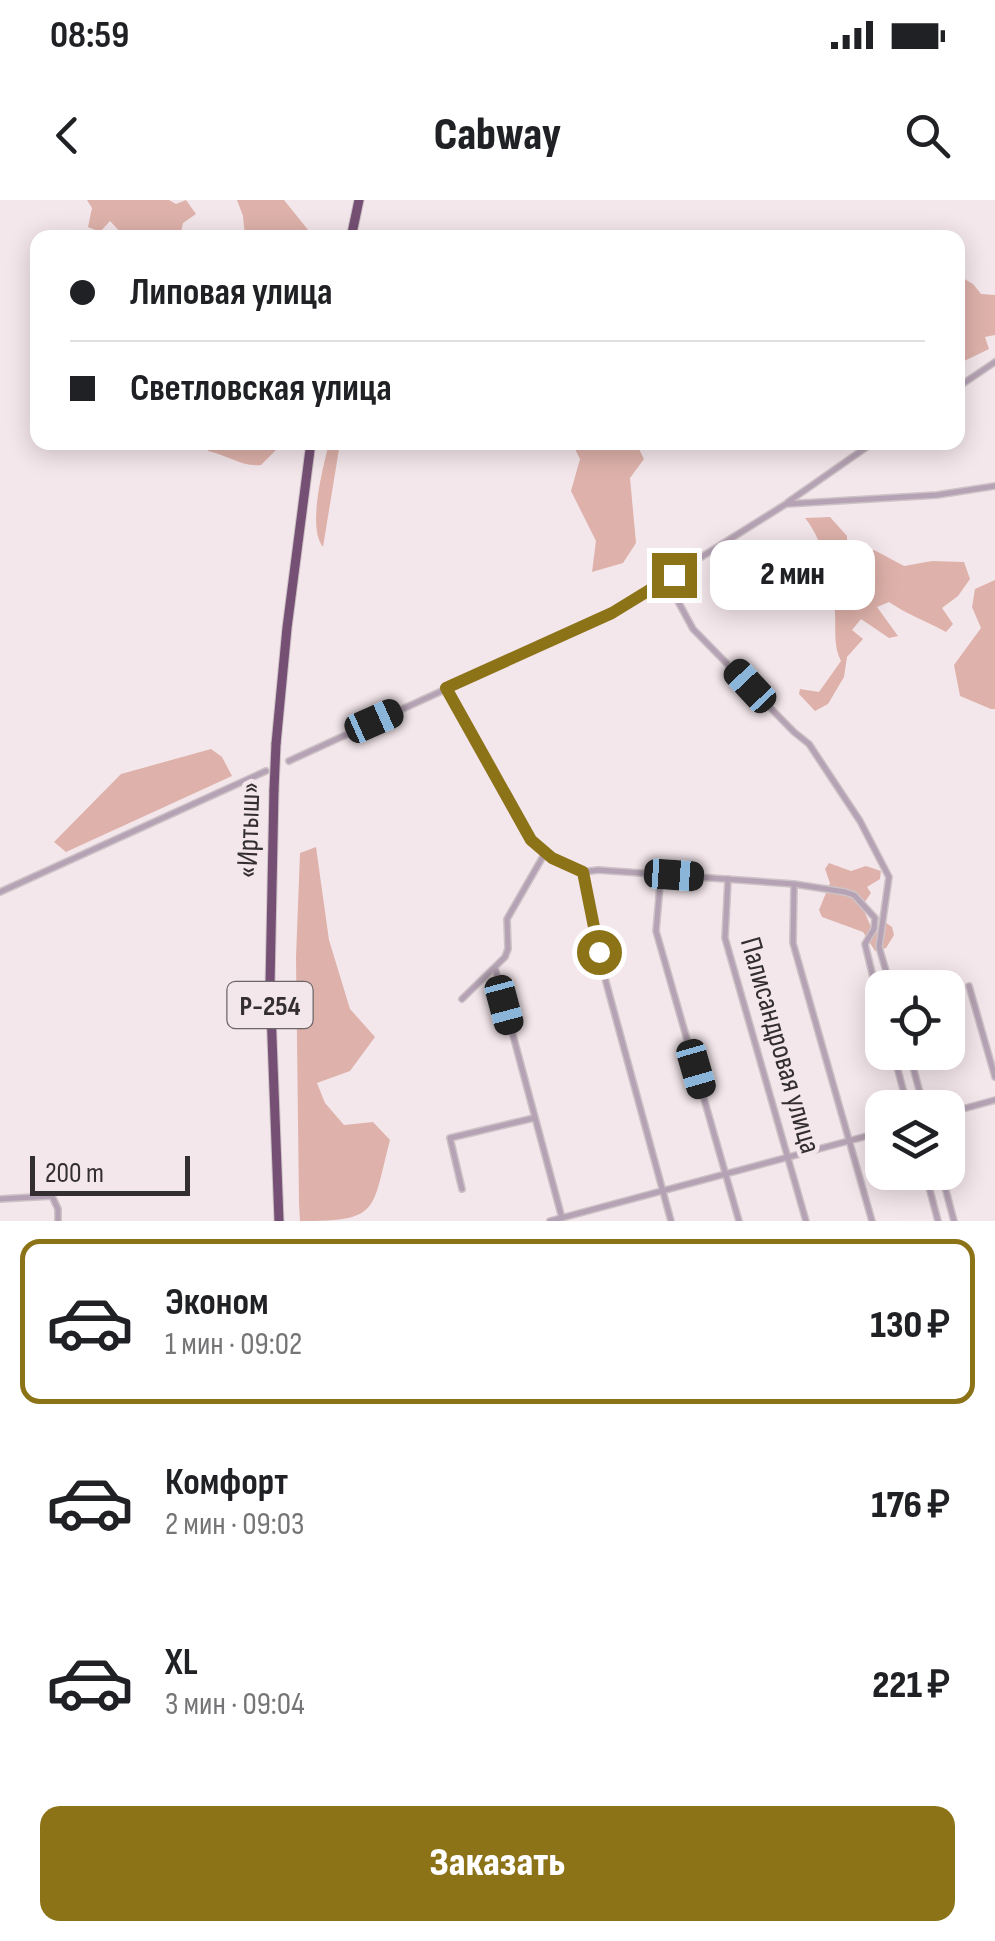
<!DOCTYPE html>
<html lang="ru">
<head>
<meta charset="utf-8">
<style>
  body { margin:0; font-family:"Sofia Sans Condensed",sans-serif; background:#f2f2f2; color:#202124; height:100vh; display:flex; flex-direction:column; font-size:38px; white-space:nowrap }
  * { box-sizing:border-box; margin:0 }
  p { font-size:32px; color:#757577 }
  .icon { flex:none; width:55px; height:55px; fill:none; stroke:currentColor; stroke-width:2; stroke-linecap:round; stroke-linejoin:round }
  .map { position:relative; height:1021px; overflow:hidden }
  .panel { display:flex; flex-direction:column; background:#fff; flex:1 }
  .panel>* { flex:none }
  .banner { position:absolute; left:30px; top:30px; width:935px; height:220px; border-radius:20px; box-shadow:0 5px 25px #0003; display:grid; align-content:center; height:220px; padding:0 40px; background:#fff }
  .tools { position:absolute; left:865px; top:770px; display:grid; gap:20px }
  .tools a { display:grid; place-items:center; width:100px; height:100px; border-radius:20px; background:#fff; box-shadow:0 5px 25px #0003; font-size:50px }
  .scale { position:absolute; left:30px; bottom:25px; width:160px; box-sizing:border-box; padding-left:10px; border:5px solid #332e30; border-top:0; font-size:28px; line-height:35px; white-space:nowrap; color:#332e30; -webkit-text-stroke:8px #f4e7ec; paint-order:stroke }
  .end { position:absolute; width:45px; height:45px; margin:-22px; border:12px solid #8d7318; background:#fff; box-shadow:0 0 0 5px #fff }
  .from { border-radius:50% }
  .bubble { position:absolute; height:70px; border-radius:20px; background:#fff; box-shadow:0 5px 25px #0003; font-size:32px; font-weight:800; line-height:70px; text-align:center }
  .car { position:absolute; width:30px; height:60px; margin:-30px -15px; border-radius:12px; box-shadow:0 0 8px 2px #0007; background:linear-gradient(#222 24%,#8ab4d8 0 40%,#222 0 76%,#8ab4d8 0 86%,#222 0) }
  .banner b { display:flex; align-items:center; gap:35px; height:95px; font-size:38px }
  .banner b+b { border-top:2px solid #e0e0e0 }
  .banner i { width:25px; height:25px; background:#202124 }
  ul { padding:18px 0 0; list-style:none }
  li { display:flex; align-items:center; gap:30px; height:165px; margin:0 20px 15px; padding:0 20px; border:5px solid transparent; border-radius:20px }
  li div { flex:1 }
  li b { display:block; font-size:38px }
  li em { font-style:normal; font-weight:800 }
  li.current { border-color:#8d7318 }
  li>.icon { width:90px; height:90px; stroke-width:1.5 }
  .action { display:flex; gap:20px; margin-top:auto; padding:20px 40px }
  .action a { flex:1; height:115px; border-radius:20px; background:#8d7318; color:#fff; font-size:40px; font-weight:800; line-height:115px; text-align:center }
  .status { display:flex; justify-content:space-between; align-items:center; height:70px; padding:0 50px; background:#fff; direction:ltr }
  .status svg { height:28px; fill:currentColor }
  header { display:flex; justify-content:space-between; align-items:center; height:130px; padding:0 40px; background:#fff; font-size:45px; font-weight:800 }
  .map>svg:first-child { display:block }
  .green { fill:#deb2aa }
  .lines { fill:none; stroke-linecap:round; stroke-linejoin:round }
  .minor-casing { stroke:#cdc2c6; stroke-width:8 }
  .highway-casing { stroke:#cdc2c6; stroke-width:11 }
  .minor { stroke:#b5a2b4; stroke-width:5 }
  .highway { stroke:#755074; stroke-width:9 }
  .highway-bridge-casing { stroke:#cdc2c6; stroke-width:11; stroke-linecap:butt }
  .highway-bridge { stroke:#755074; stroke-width:9 }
  .route { stroke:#8d7318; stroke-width:12 }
  .labels { text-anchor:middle; stroke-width:9; stroke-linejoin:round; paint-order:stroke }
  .shield { fill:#f4e7ec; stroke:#6d6668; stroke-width:2.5 }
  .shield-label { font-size:28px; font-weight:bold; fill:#332e30 }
  .street-label { font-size:30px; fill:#332e30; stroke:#f4e7ec }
</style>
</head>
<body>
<div class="status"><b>08:59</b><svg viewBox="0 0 49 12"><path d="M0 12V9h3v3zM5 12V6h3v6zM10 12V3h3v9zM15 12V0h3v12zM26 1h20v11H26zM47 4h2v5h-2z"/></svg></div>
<header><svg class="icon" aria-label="back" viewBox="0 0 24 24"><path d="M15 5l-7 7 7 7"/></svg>Cabway<svg class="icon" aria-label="search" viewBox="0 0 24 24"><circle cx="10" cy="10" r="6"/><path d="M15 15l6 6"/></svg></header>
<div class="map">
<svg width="995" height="1021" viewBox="0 0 995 1021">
  <rect width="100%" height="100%" fill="#f4e7ec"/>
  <g class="green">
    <polygon points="87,0 169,0 176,4 186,0 196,14 183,23 180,37 125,37 110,21 100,32 88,27 92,8"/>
    <polygon points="237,0 284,0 309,31 308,37 245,37 243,16"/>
    <polygon points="958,75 973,84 981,94 995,95 995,135 985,137 989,149 958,164"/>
    <path d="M 209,243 L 209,242 L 283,243 L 261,265 C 242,267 227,255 208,251 Z"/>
    <path d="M 329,243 L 340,243 L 323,347 C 307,327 323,268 329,243 Z"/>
    <polygon points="572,243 636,243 644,259 630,278 636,343 623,363 592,372 596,341 571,291 580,259"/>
    <path d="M 830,317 L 847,336 L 847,355 L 858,361 L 874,350 L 904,366 L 932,361 L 964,362 L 970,379 L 958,396 L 942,408 L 953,424 L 946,432 C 926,421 908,415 889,402 L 877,407 L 898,436 L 889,438 L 861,419 L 852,430 L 863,439 L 847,457 L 844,477 L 828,504 L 815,511 L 799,494 L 800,489 L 819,492 L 841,461 C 833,446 836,428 835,412 C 832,381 825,343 805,318 Z"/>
    <polygon points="995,380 995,509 991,509 960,496 954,465 981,428 972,407 975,389"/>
    <polygon points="211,549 222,557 232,576 66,652 54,642 121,574"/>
    <path d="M 316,647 L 329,740 L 350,809 L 375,837 L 350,871 L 317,883 L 325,903 L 344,925 L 373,922 L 390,940 C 371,1012 381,1021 300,1021 L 299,1004 L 296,757 L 300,653 Z"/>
    <polygon points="829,663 851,671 866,666 881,671 880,679 867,687 871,693 862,706 871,727 885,722 892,727 894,735 886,748 875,751 863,732 822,717 819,710 830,683 825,669"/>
  </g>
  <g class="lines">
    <g class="minor-casing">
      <g id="minor">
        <polyline points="958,187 995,162"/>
        <polyline points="788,302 874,242"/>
        <polyline points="667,381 693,429 794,532 809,544 860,621 889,677 879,747 891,788"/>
        <polyline points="446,488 531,640 552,658 583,672"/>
        <polyline points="289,561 612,413 786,304 937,295 995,286"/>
        <polyline points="583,672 598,670 794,684 845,692 854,695 875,718 874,729 865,744 882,814"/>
        <polyline points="583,672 606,782 671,1021"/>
        <polyline points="661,674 656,731 739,1021"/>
        <polyline points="728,679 725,738 806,1021"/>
        <polyline points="794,685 793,743 872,1021"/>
        <polyline points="0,692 266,571"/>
        <polyline points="495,768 562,1018"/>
        <polyline points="969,786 995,877"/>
        <polyline points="462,799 505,757 508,749 507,719 545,653"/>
        <polyline points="893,852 908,908"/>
        <polyline points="909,852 924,908"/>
        <polyline points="948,913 995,900"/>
        <polyline points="925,972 938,1021"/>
        <polyline points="941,972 954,1021"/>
        <polyline points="462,989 450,938 534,918"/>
        <polyline points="0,999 52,996 58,1009 58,1021"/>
        <polyline points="550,1021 882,932"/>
      </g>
    </g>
    <g class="highway-casing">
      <g id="highway">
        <polyline points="351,38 359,0"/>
        <polyline points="276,544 287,428 311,242"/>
        <polyline points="274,590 270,785 279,1021"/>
      </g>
    </g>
    <use href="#minor" class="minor"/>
    <use href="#highway" class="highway"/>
    <g class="highway-bridge-casing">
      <polyline id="highway-bridge" points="274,590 276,544"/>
    </g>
    <use href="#highway-bridge" class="highway-bridge"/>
  </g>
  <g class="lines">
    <polyline class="route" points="599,752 583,672 552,658 531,640 446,488 612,413 674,375"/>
  </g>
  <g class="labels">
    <rect class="shield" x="227.5" y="782" width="85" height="46" rx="8"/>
    <g class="shield-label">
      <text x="270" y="815">Р-254</text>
    </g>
    <g class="street-label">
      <text transform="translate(248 630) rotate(-88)" y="10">«Иртыш»</text>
      <text transform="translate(781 845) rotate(74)" y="10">Палисандровая улица</text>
    </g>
  </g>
</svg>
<div class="tools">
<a><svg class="icon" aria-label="locate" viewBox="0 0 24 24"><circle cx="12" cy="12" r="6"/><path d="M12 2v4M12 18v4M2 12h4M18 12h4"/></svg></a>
<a><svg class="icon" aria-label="layers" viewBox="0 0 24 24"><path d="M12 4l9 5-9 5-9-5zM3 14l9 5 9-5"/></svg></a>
</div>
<div class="scale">200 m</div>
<i class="end from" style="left:599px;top:752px"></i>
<i class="end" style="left:674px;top:375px"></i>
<div class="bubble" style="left:710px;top:340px;width:165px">2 мин</div>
<i class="car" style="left:750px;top:486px;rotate:317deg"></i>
<i class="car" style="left:374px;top:521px;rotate:66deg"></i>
<i class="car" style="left:674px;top:675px;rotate:94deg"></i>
<i class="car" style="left:504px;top:805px;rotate:165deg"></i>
<i class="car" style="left:696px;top:869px;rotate:164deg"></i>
<div class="banner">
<b><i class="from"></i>Липовая улица</b>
<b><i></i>Светловская улица</b>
</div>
</div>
<section class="panel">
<ul>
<li class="current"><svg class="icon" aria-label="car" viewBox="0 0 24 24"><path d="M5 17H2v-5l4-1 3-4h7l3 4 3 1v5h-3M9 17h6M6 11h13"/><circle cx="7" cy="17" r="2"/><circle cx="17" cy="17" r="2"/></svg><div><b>Эконом</b><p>1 мин · 09:02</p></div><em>130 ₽</em></li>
<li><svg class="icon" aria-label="car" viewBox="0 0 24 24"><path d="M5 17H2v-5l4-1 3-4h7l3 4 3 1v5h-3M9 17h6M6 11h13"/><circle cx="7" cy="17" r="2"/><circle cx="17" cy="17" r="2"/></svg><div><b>Комфорт</b><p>2 мин · 09:03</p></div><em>176 ₽</em></li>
<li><svg class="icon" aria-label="car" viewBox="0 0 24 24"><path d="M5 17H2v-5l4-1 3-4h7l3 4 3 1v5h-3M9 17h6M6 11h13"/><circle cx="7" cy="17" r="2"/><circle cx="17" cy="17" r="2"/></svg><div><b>XL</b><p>3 мин · 09:04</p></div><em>221 ₽</em></li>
</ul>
<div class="action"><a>Заказать</a></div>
</section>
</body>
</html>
